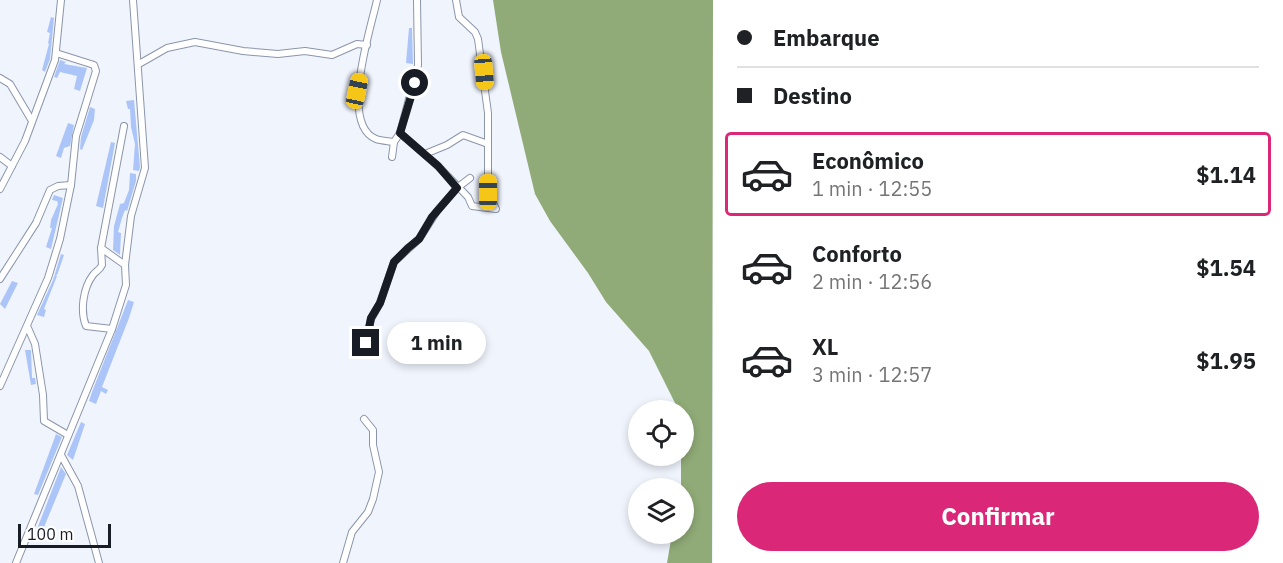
<!DOCTYPE html>
<html lang="pt">
<head>
<meta charset="utf-8">
<style>
  body { margin:0; font-family:"IBM Plex Sans",sans-serif; background:#f2f2f2; color:#202124; height:100vh; display:flex; flex-direction:column; font-size:22px; white-space:nowrap }
  * { box-sizing:border-box; margin:0 }
  p { font-size:20px; color:#757577 }
  .icon { flex:none; width:33px; height:33px; fill:none; stroke:currentColor; stroke-width:2; stroke-linecap:round; stroke-linejoin:round }
  .map { position:relative; flex:1; overflow:hidden }
  .panel { display:flex; flex-direction:column; background:#fff; width:570px }
  .panel>* { flex:none }
  .guide { display:grid; align-content:center; height:132px; padding:0 24px; background:#fff }
  .controls { position:absolute; left:628px; top:400px; display:grid; gap:12px }
  .controls a { display:grid; place-items:center; width:66px; height:66px; border-radius:50%; background:#fff; box-shadow:0 3px 9px #0003; font-size:30px }
  .scale { position:absolute; left:18px; bottom:15px; width:93px; box-sizing:border-box; padding-left:6px; border:3px solid #181c24; border-top:0; font-size:16px; line-height:21px; white-space:nowrap; color:#181c24; -webkit-text-stroke:4px #fff; paint-order:stroke }
  .end { position:absolute; width:27px; height:27px; margin:-14px; border:8px solid #181c24; background:#fff; box-shadow:0 0 0 3px #fff }
  .from { border-radius:50% }
  .bubble { position:absolute; height:42px; border-radius:21px; background:#fff; box-shadow:0 3px 9px #0003; font-size:20px; font-weight:700; line-height:42px; text-align:center }
  .car { position:absolute; width:18px; height:36px; margin:-18px -9px; border-radius:8px; box-shadow:0 0 4px 2px #0007; background:linear-gradient(#f5c518 24%,#345 0 40%,#f5c518 0 76%,#345 0 86%,#f5c518 0) }
  .guide b { display:flex; align-items:center; gap:21px; height:57px; font-size:22px }
  .guide b+b { border-top:2px solid #e0e0e0 }
  .guide i { width:15px; height:15px; background:#202124 }
  ul { padding:0; list-style:none }
  li { display:flex; align-items:center; gap:18px; height:84px; margin:0 12px 9px; padding:0 12px; border:3px solid transparent; border-radius:6px }
  li div { flex:1 }
  li b { display:block; font-size:22px }
  li em { font-style:normal; font-weight:700 }
  li.selected { border-color:#db2777 }
  li>.icon { width:54px; height:54px; stroke-width:1.5 }
  .button { display:flex; gap:12px; margin-top:auto; padding:12px 24px }
  .button a { flex:1; height:69px; border-radius:36px; background:#db2777; color:#fff; font-size:24px; font-weight:700; line-height:69px; text-align:center }
  main { display:flex; flex:1; min-height:0 }
  .map>svg:first-child { display:block }
  .water { fill:#90ab77 }
  .building { fill:#acc5f8 }
  .lines { fill:none; stroke-linecap:round; stroke-linejoin:round }
  .minor-casing { stroke:#8b95aa; stroke-width:8 }
  .minor { stroke:#fff; stroke-width:6 }
  .route { stroke:#181c24; stroke-width:8 }
</style>
</head>
<body>
<main>
<div class="map">
<svg width="713" height="563" viewBox="0 0 713 563">
  <rect width="100%" height="100%" fill="#f0f4fd"/>
  <polygon class="water" points="493,0 713,0 712,563 667,563 672,534 684,534 684,489 681,489 681,456 684,456 684,411 679,411 649,351 606,302 588,273 550,221 535,194 501,52"/>
  <g class="building">
    <polygon points="51,17 54,18 50,59 45,72 42,70 49,44 48,43 50,33 47,32"/>
    <polygon points="409,28 412,28 413,64 406,63"/>
    <polygon points="60,60 66,62 64,64 87,68 80,91 74,89 77,76 60,72 57,78 54,77"/>
    <polygon points="134,100 140,167 139,171 133,170 135,144 131,127 130,109 128,109 126,101"/>
    <polygon points="90,107 95,109 94,120 82,150 80,149 81,137"/>
    <polygon points="68,123 74,125 70,146 64,148 61,158 56,156"/>
    <polygon points="111,142 115,143 103,208 96,206"/>
    <polygon points="130,173 136,174 136,181 127,211 125,210 122,218 118,232 121,233 120,255 113,250 114,226 120,204 124,203 129,190"/>
    <polygon points="54,195 63,198 51,249 46,247 52,228 50,228 51,220 58,204 57,201 52,200"/>
    <polygon points="61,254 64,255 61,264 57,275 55,275 57,276 44,309 46,310 44,317 37,315 53,280"/>
    <polygon points="12,281 18,283 5,309 0,304"/>
    <polygon points="128,300 134,302 129,318 102,387 108,390 106,394 101,391 96,404 89,401 92,392"/>
    <polygon points="25,350 31,350 32,378 35,378 36,384 31,385"/>
    <polygon points="81,422 85,424 73,460 67,455"/>
    <polygon points="56,434 62,437 38,495 34,494"/>
    <polygon points="61,467 66,474 42,532 37,529"/>
  </g>
  <g class="lines">
    <g class="minor-casing">
      <g id="minor">
        <path d="M 377,0 C 371,28 339,124 376,139 C 381,141 389,141 394,142"/>
        <polyline points="139,64 167,48 195,42 243,51 278,54 305,51 332,55 357,44 367,45"/>
        <polyline points="0,78 10,84 32,121"/>
        <polyline points="400,133 438,166 468,197 472,206 496,209 488,192 488,113 478,39 475,32 459,17 456,0"/>
        <polyline points="425,154 447,145 463,135 488,144"/>
        <polyline points="0,157 12,166"/>
        <polyline points="392,157 394,142 400,133 418,65 417,0"/>
        <polyline points="0,189 25,141 55,60 61,0"/>
        <polyline points="101,248 125,265"/>
        <polyline points="0,279 36,223 50,190 58,186 71,185"/>
        <polyline points="28,328 35,344 43,395 44,421 68,435"/>
        <path d="M 112,329 L 86,326 C 80,311 83,288 93,275 C 96,271 100,270 102,265 L 101,248 L 124,126"/>
        <polyline points="366,343 371,319 380,303 394,262 419,239 437,211 457,188 470,178"/>
        <polyline points="0,386 48,278 60,239 71,185 76,136 96,71 94,65 56,53"/>
        <polyline points="61,455 78,486 99,563"/>
        <polyline points="16,563 112,329 126,285 125,265 131,216 145,168 133,0"/>
        <polyline points="343,563 352,532 368,512 373,499 379,472 373,445 373,430 364,419"/>
      </g>
    </g>
    <use href="#minor" class="minor"/>
  </g>
  <g class="lines">
    <polyline class="route" points="366,343 371,318 380,303 394,262 408,248 419,239 432,217 457,188 438,166 400,133 415,83"/>
  </g>
</svg>
<div class="controls">
<a><svg class="icon" aria-label="locate" viewBox="0 0 24 24"><circle cx="12" cy="12" r="6"/><path d="M12 2v4M12 18v4M2 12h4M18 12h4"/></svg></a>
<a><svg class="icon" aria-label="layers" viewBox="0 0 24 24"><path d="M12 4l9 5-9 5-9-5zM3 14l9 5 9-5"/></svg></a>
</div>
<div class="scale">100 m</div>
<i class="end from" style="left:415px;top:83px"></i>
<i class="end" style="left:366px;top:343px"></i>
<div class="bubble" style="left:387px;top:322px;width:99px">1 min</div>
<i class="car" style="left:484px;top:72px;rotate:175deg"></i>
<i class="car" style="left:357px;top:91px;rotate:12deg"></i>
<i class="car" style="left:488px;top:192px;rotate:0deg"></i>
</div>
<section class="panel">
<div class="guide">
<b><i class="from"></i>Embarque</b>
<b><i></i>Destino</b>
</div>
<ul>
<li class="selected"><svg class="icon" aria-label="car" viewBox="0 0 24 24"><path d="M5 17H2v-5l4-1 3-4h7l3 4 3 1v5h-3M9 17h6M6 11h13"/><circle cx="7" cy="17" r="2"/><circle cx="17" cy="17" r="2"/></svg><div><b>Econômico</b><p>1 min · 12:55</p></div><em>$1.14</em></li>
<li><svg class="icon" aria-label="car" viewBox="0 0 24 24"><path d="M5 17H2v-5l4-1 3-4h7l3 4 3 1v5h-3M9 17h6M6 11h13"/><circle cx="7" cy="17" r="2"/><circle cx="17" cy="17" r="2"/></svg><div><b>Conforto</b><p>2 min · 12:56</p></div><em>$1.54</em></li>
<li><svg class="icon" aria-label="car" viewBox="0 0 24 24"><path d="M5 17H2v-5l4-1 3-4h7l3 4 3 1v5h-3M9 17h6M6 11h13"/><circle cx="7" cy="17" r="2"/><circle cx="17" cy="17" r="2"/></svg><div><b>XL</b><p>3 min · 12:57</p></div><em>$1.95</em></li>
</ul>
<div class="button"><a>Confirmar</a></div>
</section>
</main>
</body>
</html>
